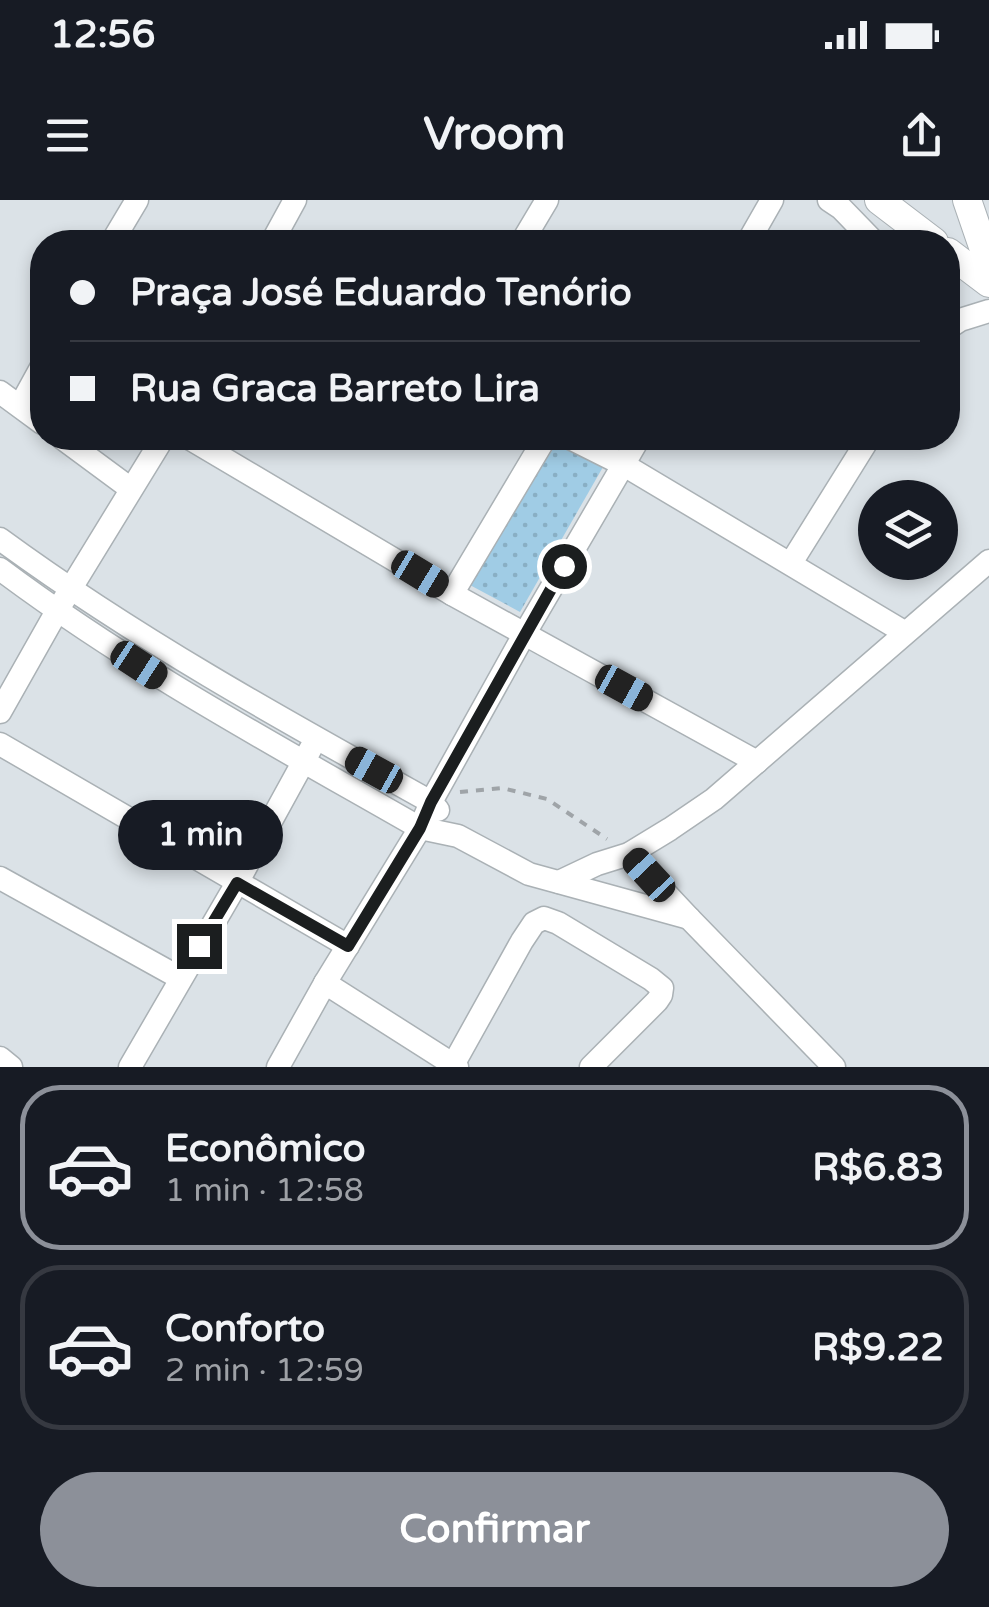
<!DOCTYPE html>
<html lang="pt">
<head>
<meta charset="utf-8">
<style>
  body { margin:0; font-family:"Varela Round",sans-serif; background:#242831; color:#f1f3f6; height:100vh; display:flex; flex-direction:column; font-size:38px; white-space:nowrap }
  * { box-sizing:border-box; margin:0 }
  p { font-size:32px; color:#9ea1a6 }
  .icon { flex:none; width:55px; height:55px; fill:none; stroke:currentColor; stroke-width:2; stroke-linecap:round; stroke-linejoin:round }
  .map { position:relative; height:867px; overflow:hidden }
  .panel { display:flex; flex-direction:column; background:#171b24; flex:1 }
  .panel>* { flex:none }
  .banner { position:absolute; left:30px; top:30px; width:930px; height:220px; border-radius:40px; box-shadow:0 5px 15px #0003; display:grid; align-content:center; height:220px; padding:0 40px; background:#171b24 }
  .fabs { position:absolute; left:858px; top:280px; display:grid; gap:20px }
  .fabs a { display:grid; place-items:center; width:100px; height:100px; border-radius:50%; background:#171b24; box-shadow:0 5px 15px #0003; font-size:50px }
  .end { position:absolute; width:45px; height:45px; margin:-22px; border:12px solid #1b1e1f; background:#fff; box-shadow:0 0 0 5px #fff }
  .from { border-radius:50% }
  .bubble { position:absolute; height:70px; border-radius:35px; background:#171b24; box-shadow:0 5px 15px #0003; font-size:32px; font-weight:800; line-height:70px; text-align:center }
  .car { position:absolute; width:30px; height:60px; margin:-30px -15px; border-radius:12px; box-shadow:0 0 8px 2px #0007; background:linear-gradient(#222 24%,#8ab4d8 0 40%,#222 0 76%,#8ab4d8 0 86%,#222 0) }
  .banner b { display:flex; align-items:center; gap:35px; height:95px; font-size:38px }
  .banner b+b { border-top:2px solid #363941 }
  .banner i { width:25px; height:25px; background:#f1f3f6 }
  ul { padding:18px 0 0; list-style:none }
  li { display:flex; align-items:center; gap:30px; height:165px; margin:0 20px 15px; padding:0 20px; border:5px solid #363941; border-radius:40px }
  li div { flex:1 }
  li b { display:block; font-size:38px }
  li em { font-style:normal; font-weight:800 }
  li.on { border-color:#8c9099 }
  li>.icon { width:90px; height:90px; stroke-width:1.5 }
  .primary-button { display:flex; gap:20px; margin-top:auto; padding:20px 40px }
  .primary-button a { flex:1; height:115px; border-radius:60px; background:#8c9099; color:#fff; font-size:40px; font-weight:800; line-height:115px; text-align:center }
  .status { display:flex; justify-content:space-between; align-items:center; height:70px; padding:0 50px; background:#171b24; direction:ltr }
  .status svg { height:28px; fill:currentColor }
  header { display:flex; justify-content:space-between; align-items:center; height:130px; padding:0 40px; background:#171b24; font-size:45px; font-weight:800 }
  .map>svg:first-child { display:block }
  .green { fill:url(#green-dots) }
  .lines { fill:none; stroke-linecap:round; stroke-linejoin:round }
  .minor-casing { stroke:#aab1b5; stroke-width:25 }
  .major-casing { stroke:#aab1b5; stroke-width:30 }
  .path { stroke:#9fa4a8; stroke-width:4; stroke-dasharray:8 8; stroke-linecap:butt }
  .minor { stroke:#fff; stroke-width:22 }
  .major { stroke:#fff; stroke-width:28 }
  .route { stroke:#1b1e1f; stroke-width:12 }
</style>
</head>
<body>
<div class="status"><b>12:56</b><svg viewBox="0 0 49 12"><path d="M0 12V9h3v3zM5 12V6h3v6zM10 12V3h3v9zM15 12V0h3v12zM26 1h20v11H26zM47 4h2v5h-2z"/></svg></div>
<header><svg class="icon" aria-label="menu" viewBox="0 0 24 24"><path d="M4 6h16M4 12h16M4 18h16"/></svg>Vroom<svg class="icon" aria-label="share" viewBox="0 0 24 24"><path d="M12 15V3M7 8l5-5 5 5M5 13v7h14v-7"/></svg></header>
<div class="map">
<svg width="989" height="867" viewBox="0 0 989 867">
  <defs>
    <pattern id="green-dots" width="8" height="8" patternUnits="userSpaceOnUse" patternTransform="scale(2.5)"><rect width="8" height="8" fill="#a0cce5"/><path d="M2 2h.1M6 6h.1" fill="none" stroke="#89afc4" stroke-width="1.8" stroke-linecap="round"/></pattern>
  </defs>
  <rect width="100%" height="100%" fill="#dbe2e7"/>
  <polygon class="green" points="558,241 603,267 520,412 468,384"/>
  <g class="lines">
    <g class="minor-casing">
      <g id="minor">
        <polyline points="829,0 841,8 874,42"/>
        <polyline points="112,42 137,0"/>
        <polyline points="272,42 295,0"/>
        <polyline points="522,42 547,0"/>
        <polyline points="748,42 772,0"/>
        <polyline points="948,128 960,120 989,111"/>
        <polyline points="0,192 42,223"/>
        <polyline points="20,206 42,166"/>
        <polyline points="62,238 131,289"/>
        <polyline points="189,238 452,394 757,562"/>
        <polyline points="570,238 624,265 904,432"/>
        <path d="M 0,339 C 135,438 285,521 431,602 L 438,610"/>
        <polyline points="791,363 869,238"/>
        <path d="M 0,369 C 132,468 277,546 420,628 L 458,636 L 529,674 L 689,718"/>
        <polyline points="452,394 545,238"/>
        <polyline points="0,512 57,411 163,238"/>
        <polyline points="0,544 348,746"/>
        <polyline points="629,654 689,718 834,867"/>
        <polyline points="0,678 180,778"/>
        <polyline points="559,682 597,664 629,654 670,629 714,599 989,361"/>
        <polyline points="325,783 457,867"/>
        <polyline points="0,858 11,867"/>
        <polyline points="453,865 522,741 534,723 544,718 558,723 651,779 662,788 661,795 657,801 591,867"/>
        <polyline points="130,867 237,683 311,548"/>
        <polyline points="278,867 325,783 420,628 431,602 525,433 639,238"/>
      </g>
    </g>
    <g class="major-casing">
      <g id="major">
        <polyline points="879,0 934,42"/>
        <polyline points="967,0 989,64"/>
        <polyline points="948,52 989,83"/>
      </g>
    </g>
    <polyline class="path" points="460,592 502,588 547,599 607,639"/>
    <use href="#minor" class="minor"/>
    <use href="#major" class="major"/>
  </g>
  <g class="lines">
    <polyline class="route" points="199,746 237,683 348,746 420,628 431,602 564,366"/>
  </g>
</svg>
<div class="fabs">
<a><svg class="icon" aria-label="layers" viewBox="0 0 24 24"><path d="M12 4l9 5-9 5-9-5zM3 14l9 5 9-5"/></svg></a>
</div>
<i class="end from" style="left:564px;top:366px"></i>
<i class="end" style="left:199px;top:746px"></i>
<div class="bubble" style="left:118px;top:600px;width:165px">1 min</div>
<i class="car" style="left:420px;top:374px;rotate:121deg"></i>
<i class="car" style="left:139px;top:465px;rotate:123deg"></i>
<i class="car" style="left:624px;top:488px;rotate:119deg"></i>
<i class="car" style="left:374px;top:570px;rotate:299deg"></i>
<i class="car" style="left:649px;top:675px;rotate:317deg"></i>
<div class="banner">
<b><i class="from"></i>Praça José Eduardo Tenório</b>
<b><i></i>Rua Graca Barreto Lira</b>
</div>
</div>
<section class="panel">
<ul>
<li class="on"><svg class="icon" aria-label="car" viewBox="0 0 24 24"><path d="M5 17H2v-5l4-1 3-4h7l3 4 3 1v5h-3M9 17h6M6 11h13"/><circle cx="7" cy="17" r="2"/><circle cx="17" cy="17" r="2"/></svg><div><b>Econômico</b><p>1 min · 12:58</p></div><em>R$6.83</em></li>
<li><svg class="icon" aria-label="car" viewBox="0 0 24 24"><path d="M5 17H2v-5l4-1 3-4h7l3 4 3 1v5h-3M9 17h6M6 11h13"/><circle cx="7" cy="17" r="2"/><circle cx="17" cy="17" r="2"/></svg><div><b>Conforto</b><p>2 min · 12:59</p></div><em>R$9.22</em></li>
</ul>
<div class="primary-button"><a>Confirmar</a></div>
</section>
</body>
</html>
